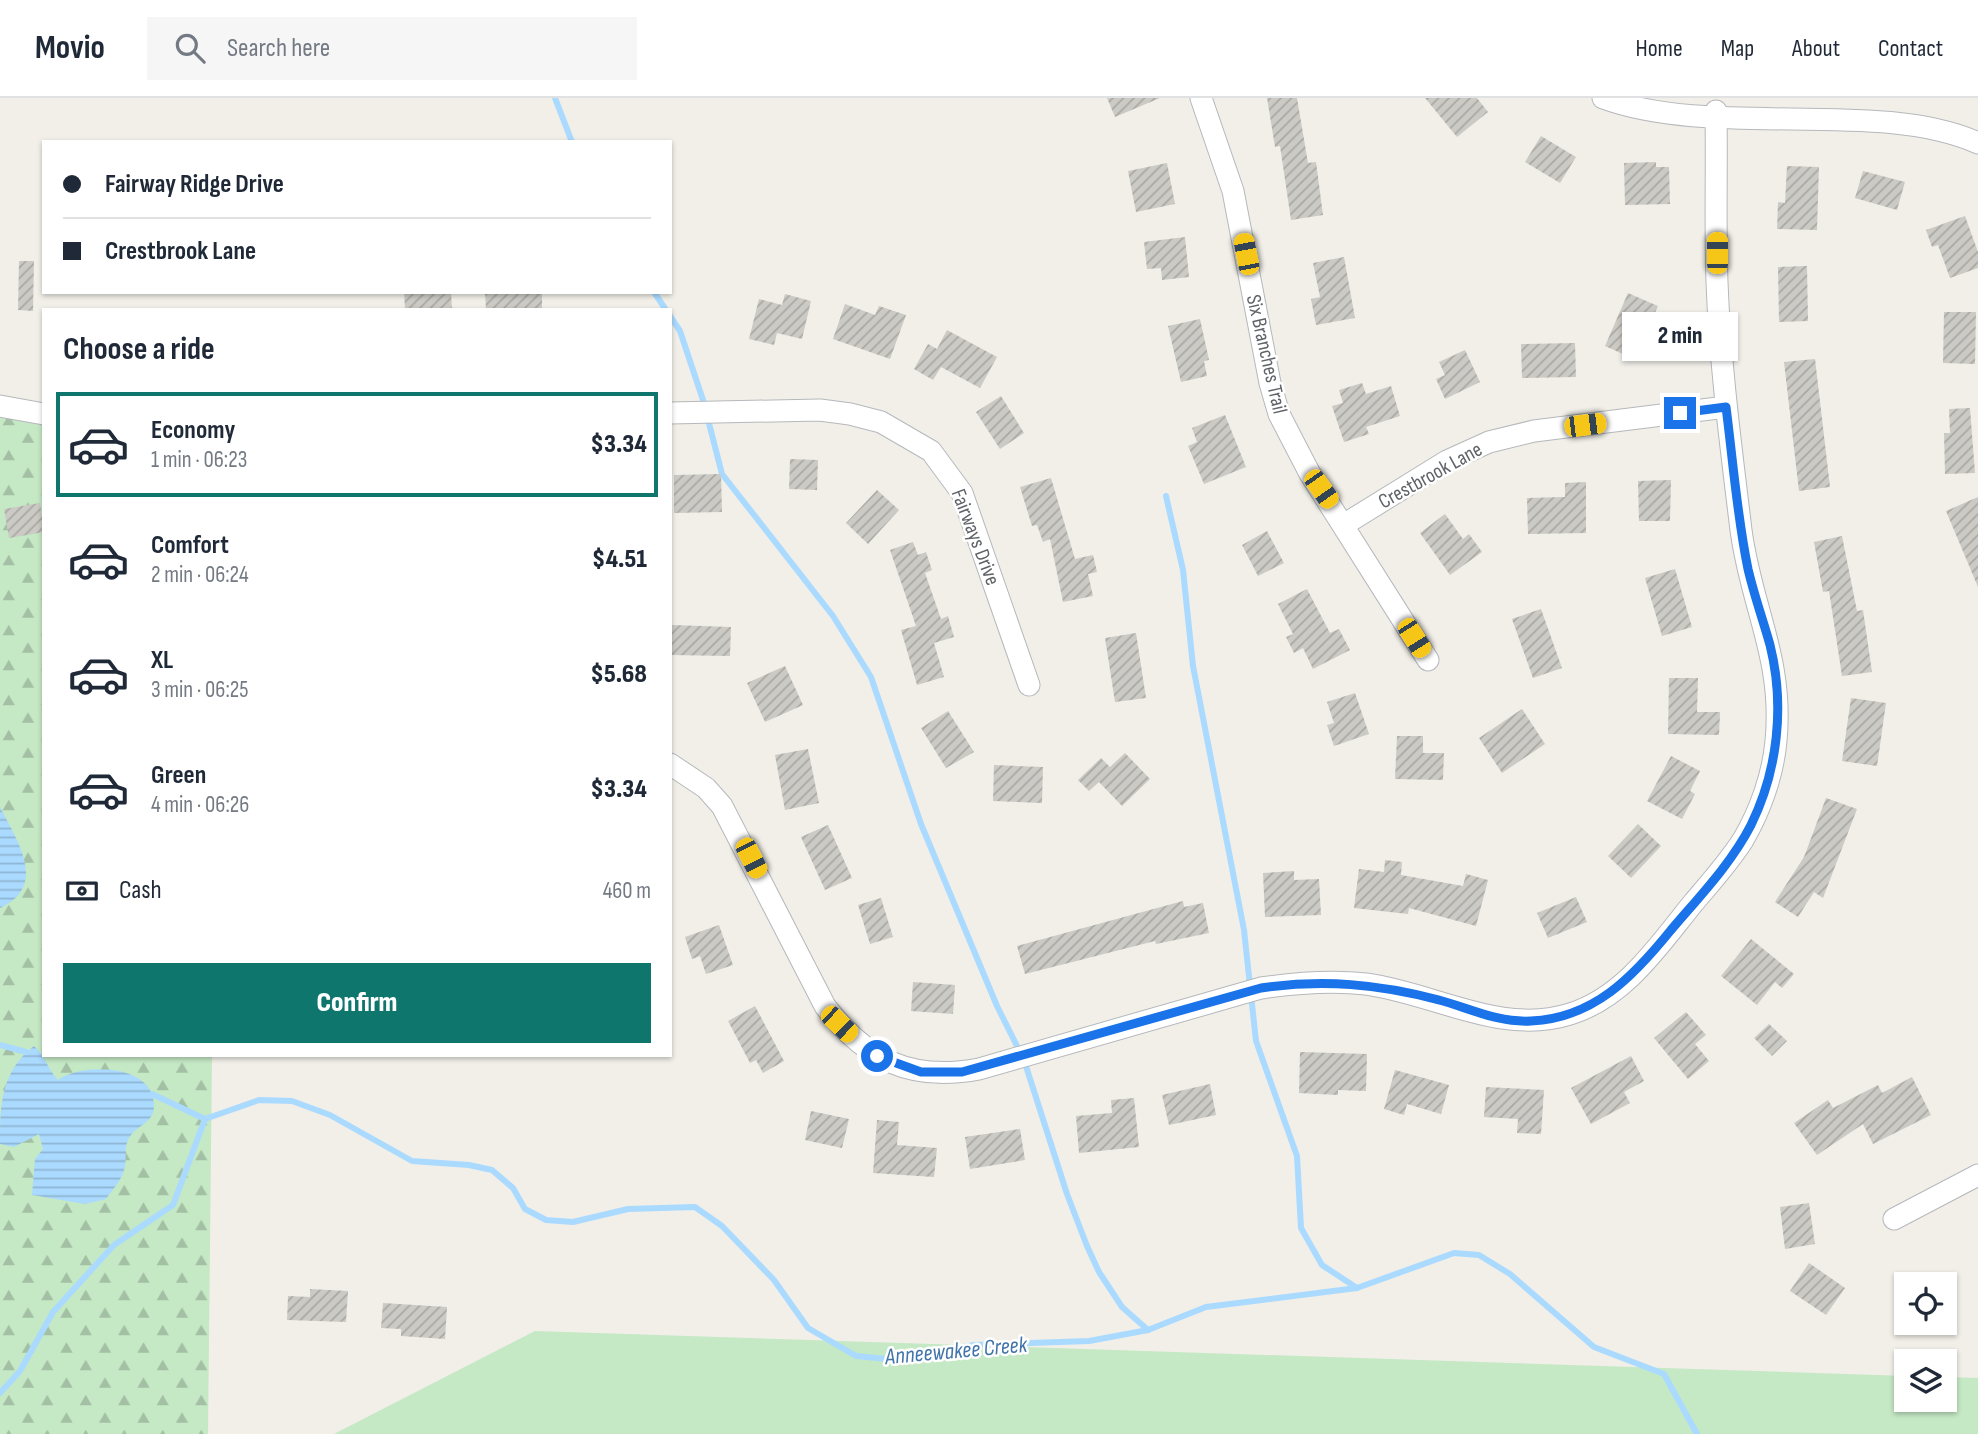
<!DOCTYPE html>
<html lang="en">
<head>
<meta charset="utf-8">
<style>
  body { margin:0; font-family:"Sofia Sans Condensed",sans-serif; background:#f6f6f7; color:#1f2937; height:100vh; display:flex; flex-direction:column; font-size:26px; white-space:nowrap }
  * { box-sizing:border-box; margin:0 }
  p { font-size:23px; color:#747a83 }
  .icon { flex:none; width:38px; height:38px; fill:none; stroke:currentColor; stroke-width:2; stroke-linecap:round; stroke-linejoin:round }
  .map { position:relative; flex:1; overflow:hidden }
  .sheet { position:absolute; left:42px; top:210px; width:630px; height:749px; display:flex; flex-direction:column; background:#fff; border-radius:0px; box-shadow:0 2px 5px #0004 }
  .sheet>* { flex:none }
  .top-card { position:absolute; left:42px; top:42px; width:630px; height:154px; border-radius:0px; box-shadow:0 2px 5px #0004; display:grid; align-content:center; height:154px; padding:0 21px; background:#fff }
  .controls { position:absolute; left:1894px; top:1174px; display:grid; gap:14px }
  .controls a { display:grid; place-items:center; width:63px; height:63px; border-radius:0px; background:#fff; box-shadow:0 2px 5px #0004; font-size:35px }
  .end { position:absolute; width:32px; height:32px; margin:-16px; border:9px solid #1a73e8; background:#fff; box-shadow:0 0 0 4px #fff }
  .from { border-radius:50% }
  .bubble { position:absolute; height:49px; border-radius:0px; background:#fff; box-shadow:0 2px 5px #0004; font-size:23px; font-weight:800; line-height:49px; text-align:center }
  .car { position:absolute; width:21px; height:42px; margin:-21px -10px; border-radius:9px; box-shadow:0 0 5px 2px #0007; background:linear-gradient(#f5c518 24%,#345 0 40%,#f5c518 0 76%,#345 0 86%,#f5c518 0) }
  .top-card b { display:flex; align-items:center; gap:24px; height:66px; font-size:26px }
  .top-card b+b { border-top:2px solid #e0e1e3 }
  .top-card i { width:18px; height:18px; background:#1f2937 }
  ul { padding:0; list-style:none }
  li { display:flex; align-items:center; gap:21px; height:105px; margin:0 14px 10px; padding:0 7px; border:4px solid transparent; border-radius:0px }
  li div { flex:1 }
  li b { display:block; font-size:26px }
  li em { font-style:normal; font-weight:800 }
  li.on { border-color:#0f766e }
  li>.icon { width:63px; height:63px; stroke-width:1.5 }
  h2 { padding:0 21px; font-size:32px; line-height:84px }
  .pay { display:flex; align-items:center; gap:18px; height:77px; padding:0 21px; font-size:26px }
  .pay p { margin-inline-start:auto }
  .action { display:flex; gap:14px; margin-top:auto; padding:14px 21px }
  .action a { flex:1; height:80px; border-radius:0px; background:#0f766e; color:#fff; font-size:28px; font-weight:800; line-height:80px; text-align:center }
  header { display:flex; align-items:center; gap:42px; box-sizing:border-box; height:98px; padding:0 35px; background:#fff; border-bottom:2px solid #e0e1e3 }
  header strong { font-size:33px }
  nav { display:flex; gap:38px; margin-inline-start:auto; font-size:24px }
  .search { width:490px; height:63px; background:#f6f6f7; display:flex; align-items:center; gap:18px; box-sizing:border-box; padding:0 24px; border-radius:0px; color:#747a83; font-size:26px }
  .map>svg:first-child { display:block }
  .grass { fill:#c5e8c5 }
  .forest { fill:url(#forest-firs) }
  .water { fill:url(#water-rules) }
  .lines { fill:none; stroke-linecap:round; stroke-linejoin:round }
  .stream { stroke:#aadaff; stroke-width:6 }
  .building { fill:url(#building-hatch) }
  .minor-casing { stroke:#b5b8bc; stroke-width:23 }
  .minor { stroke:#fff; stroke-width:21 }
  .route { stroke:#1a73e8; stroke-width:9 }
  .labels { text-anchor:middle; stroke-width:5; stroke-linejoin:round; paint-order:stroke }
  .street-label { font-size:21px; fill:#5f6368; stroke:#fff }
  .water-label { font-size:23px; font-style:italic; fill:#4174aa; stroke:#fff }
</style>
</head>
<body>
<header>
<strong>Movio</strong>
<div class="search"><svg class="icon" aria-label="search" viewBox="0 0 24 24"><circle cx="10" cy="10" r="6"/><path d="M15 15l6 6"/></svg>Search here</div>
<nav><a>Home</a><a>Map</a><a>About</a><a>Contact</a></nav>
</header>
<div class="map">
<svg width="1978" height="1336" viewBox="0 0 1978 1336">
  <defs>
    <pattern id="forest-firs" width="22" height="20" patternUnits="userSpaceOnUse" patternTransform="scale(1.75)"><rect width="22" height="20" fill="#c5e8c5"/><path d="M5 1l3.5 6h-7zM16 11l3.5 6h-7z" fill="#a3c0a4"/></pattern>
    <pattern id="water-rules" width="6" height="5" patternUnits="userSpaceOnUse" patternTransform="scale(1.75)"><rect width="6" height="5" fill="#aadaff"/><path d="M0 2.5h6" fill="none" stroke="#8eb4d2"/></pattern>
    <pattern id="building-hatch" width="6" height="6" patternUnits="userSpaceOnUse" patternTransform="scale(1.75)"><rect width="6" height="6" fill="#cccac5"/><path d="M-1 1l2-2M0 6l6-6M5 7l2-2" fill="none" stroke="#a9a8a4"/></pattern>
  </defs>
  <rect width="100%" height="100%" fill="#f1efe8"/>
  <polygon class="grass" points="535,1233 1906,1278 1906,1302 1944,1302 1944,1279 1978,1280 1978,1336 334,1336"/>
  <polygon class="forest" points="0,308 44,316 44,957 212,957 208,1336 0,1336"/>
  <g class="water">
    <path d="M 0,709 C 17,743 49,788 0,810 Z"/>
    <path d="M 34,948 C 45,957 48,972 58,982 C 83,964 156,966 154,1009 C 153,1025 138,1027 131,1037 C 123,1047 127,1058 125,1068 C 123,1081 113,1091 106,1101 L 85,1106 L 32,1097 L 35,1061 L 43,1051 L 39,1036 L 14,1049 L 0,1046 C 0,1007 1,973 34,948 Z"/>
  </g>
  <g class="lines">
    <g class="stream">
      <polyline points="555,0 572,44"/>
      <polyline points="654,194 666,212"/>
      <polyline points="670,218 680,233 703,302 722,376 833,518 871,579 921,726 997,908 1024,962 1067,1096 1087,1148 1099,1174 1122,1209 1148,1232"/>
      <polyline points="1166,398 1183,472 1193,568 1244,832 1256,943 1297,1058 1301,1130 1322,1167 1357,1190"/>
      <polyline points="0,947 26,954"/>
      <polyline points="152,996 205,1021"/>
      <polyline points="0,1295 20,1273 53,1214 114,1147 173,1107 205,1021 259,1002 292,1003 330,1017 412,1063 469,1067 492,1072 513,1090 525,1111 546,1122 573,1124 628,1111 695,1109 722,1128 774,1182 808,1230 856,1258 898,1262 974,1247 1089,1243 1148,1232 1206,1209 1357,1190 1454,1155 1479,1157 1510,1176 1594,1249 1664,1276 1697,1336"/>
    </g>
  </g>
  <g class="building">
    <polygon points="1107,0 1160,0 1115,19"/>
    <polygon points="1267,0 1297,0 1308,65 1316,64 1323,117 1291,122 1280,48 1275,49"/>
    <polygon points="1425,0 1477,0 1488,14 1457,39"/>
    <polygon points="1541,38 1576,59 1560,85 1525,64"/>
    <polygon points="1656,64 1656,69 1669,69 1670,106 1625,107 1624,65"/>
    <polygon points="1167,65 1175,106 1136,114 1128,73"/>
    <polygon points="1787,68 1819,69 1817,132 1777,131 1778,104 1785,105"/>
    <polygon points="1863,73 1905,84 1897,112 1855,100"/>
    <polygon points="1965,118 1978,154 1978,170 1950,180 1938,147 1932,149 1926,132"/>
    <polygon points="1185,139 1189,179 1162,182 1161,170 1147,171 1144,144"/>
    <polygon points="1344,159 1355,220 1316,227 1311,201 1320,199 1313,165"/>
    <polygon points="19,163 34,163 33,213 18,212"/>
    <polygon points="1807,168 1808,223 1779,224 1778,169"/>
    <polygon points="404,194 451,194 452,212 405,212"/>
    <polygon points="485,194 542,194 542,212 486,212"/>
    <polygon points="1628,195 1658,208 1634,261 1605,248"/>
    <polygon points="785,196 811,203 802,241 777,235 774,247 749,241 759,201 782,207"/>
    <polygon points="845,206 875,217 879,208 906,217 890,261 833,241"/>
    <polygon points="1944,214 1976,214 1975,266 1943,265"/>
    <polygon points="1200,221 1209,262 1204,263 1207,278 1181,284 1168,228"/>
    <polygon points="947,232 997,259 980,290 941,269 933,282 914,271 928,246 937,251"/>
    <polygon points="1575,245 1576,279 1522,280 1521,246"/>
    <polygon points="1465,252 1480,284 1445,301 1436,281 1445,277 1439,264"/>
    <polygon points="1815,261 1830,389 1799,393 1784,264"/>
    <polygon points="1362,285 1366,296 1391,288 1400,318 1366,329 1369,336 1344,344 1332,308 1343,305 1339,292"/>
    <polygon points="1001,298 1024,335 1000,351 976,314"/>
    <polygon points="1970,310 1975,375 1945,376 1944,335 1950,335 1949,311"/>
    <polygon points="1225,317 1246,369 1204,386 1188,348 1197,344 1192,330"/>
    <polygon points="790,361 818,362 817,392 789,391"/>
    <polygon points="721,376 722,414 674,415 674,377"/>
    <polygon points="1051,380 1075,461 1093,457 1097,474 1088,476 1093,498 1063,504 1050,441 1043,444 1037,427 1032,428 1020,389"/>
    <polygon points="1671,382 1670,423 1639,423 1638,383"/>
    <polygon points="1586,384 1586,435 1528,436 1527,400 1565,399 1565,385"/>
    <polygon points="877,392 899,412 868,446 846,425"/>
    <polygon points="1978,399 1978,489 1946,413"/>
    <polygon points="40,405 44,434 9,440 4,411"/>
    <polygon points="1445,416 1463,441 1469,436 1482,454 1450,477 1420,435"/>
    <polygon points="1267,433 1284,465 1258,478 1242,447"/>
    <polygon points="1842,438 1857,513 1863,512 1872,574 1842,578 1829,493 1823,494 1814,444"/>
    <polygon points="913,444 918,457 926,454 932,472 925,475 941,521 948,518 954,539 934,545 944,579 917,587 901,532 916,528 890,452"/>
    <polygon points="1675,471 1692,529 1662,538 1645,480"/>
    <polygon points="1307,491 1330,535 1339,531 1350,552 1313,571 1303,550 1294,555 1286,539 1293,536 1278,506"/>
    <polygon points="1541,511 1562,570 1533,580 1512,521"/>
    <polygon points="672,527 731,529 730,558 671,557"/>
    <polygon points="1136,535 1146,600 1115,604 1105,540"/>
    <polygon points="785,568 803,607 765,624 747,585"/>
    <polygon points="1669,580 1698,580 1697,614 1720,614 1719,637 1668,636"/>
    <polygon points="1355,595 1369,636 1334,648 1327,627 1334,625 1327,604"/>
    <polygon points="1851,600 1886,605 1877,668 1842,663"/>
    <polygon points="1522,611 1545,646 1502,675 1479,640"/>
    <polygon points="948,613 974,654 946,670 921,630"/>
    <polygon points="1397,638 1423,638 1423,655 1444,655 1443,682 1395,681"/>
    <polygon points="808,651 819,705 785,712 775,657"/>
    <polygon points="1125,655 1150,681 1122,708 1099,684 1089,693 1078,682 1101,660 1110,669"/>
    <polygon points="1671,658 1700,673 1690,693 1695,696 1682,721 1647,703"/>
    <polygon points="994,667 1043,669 1042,705 993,703"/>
    <polygon points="1826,700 1857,711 1823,800 1814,794 1798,819 1775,804 1804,759"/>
    <polygon points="1638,726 1661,748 1631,780 1608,758"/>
    <polygon points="828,727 852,780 825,792 801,739"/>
    <polygon points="1385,762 1402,764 1401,777 1463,788 1466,776 1488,782 1476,828 1409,810 1408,816 1354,810 1359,771 1384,774"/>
    <polygon points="1294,773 1294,782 1319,781 1321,817 1265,819 1263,775"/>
    <polygon points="1576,799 1587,824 1548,840 1537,815"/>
    <polygon points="881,800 893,839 870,846 858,807"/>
    <polygon points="1183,803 1184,809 1203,805 1209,835 1156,846 1155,843 1025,876 1017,848"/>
    <polygon points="719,827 733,867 706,876 700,858 692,861 685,839"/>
    <polygon points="1751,841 1794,876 1782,890 1775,884 1757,907 1721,878"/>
    <polygon points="913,884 955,887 953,916 911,913"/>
    <polygon points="755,908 784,963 763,975 756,962 750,965 728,923"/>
    <polygon points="1686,914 1706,937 1695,946 1709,963 1688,981 1654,940"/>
    <polygon points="1769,926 1787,943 1772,958 1754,940"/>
    <polygon points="1300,954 1367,956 1366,993 1338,992 1338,997 1299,995"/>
    <polygon points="1631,958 1644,983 1624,994 1630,1005 1591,1026 1571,990"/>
    <polygon points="1395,972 1449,987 1441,1016 1407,1006 1404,1017 1384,1011"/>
    <polygon points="1912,979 1931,1017 1873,1046 1863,1026 1817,1057 1794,1025 1828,1002 1833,1010 1878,987 1882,995"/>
    <polygon points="1210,986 1216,1017 1169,1027 1162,997"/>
    <polygon points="1486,989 1544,992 1541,1036 1517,1035 1518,1021 1484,1019"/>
    <polygon points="1134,1000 1139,1049 1079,1055 1076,1018 1112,1015 1111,1002"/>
    <polygon points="811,1013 849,1021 842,1050 805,1042"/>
    <polygon points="877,1022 899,1024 897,1047 937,1050 934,1079 873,1075"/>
    <polygon points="1020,1031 1025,1062 970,1071 965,1039"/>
    <polygon points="1809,1105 1815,1146 1785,1151 1780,1109"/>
    <polygon points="1809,1165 1845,1190 1826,1217 1790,1193"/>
    <polygon points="310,1191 348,1193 346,1224 287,1222 288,1198 310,1199"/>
    <polygon points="383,1205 447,1209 445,1241 401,1238 401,1231 381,1230"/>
  </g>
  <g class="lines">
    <g class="minor-casing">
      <g id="minor">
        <polyline points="1201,0 1233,93 1270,285 1279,316 1309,374 1428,562"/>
        <path d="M 1603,0 C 1715,41 1878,0 1978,45"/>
        <polyline points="0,308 44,316"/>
        <polyline points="670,315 820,312 850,316 881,324 931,353 962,395 1029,587"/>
        <polyline points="1345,426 1447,363 1489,344 1534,333 1726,309"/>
        <path d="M 670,666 L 706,690 L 722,708 L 825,908 C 866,962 911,984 979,971 L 1261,890 C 1295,885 1331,882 1366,886 C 1434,895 1501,938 1570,916 C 1625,899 1659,847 1694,804 C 1711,784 1729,764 1743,742 C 1760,713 1773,677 1776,643 C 1784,561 1751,509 1741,432 C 1731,349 1720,267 1717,184 C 1715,127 1717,70 1716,13"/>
        <polyline points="1894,1121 1978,1077"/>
      </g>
    </g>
    <use href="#minor" class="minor"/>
  </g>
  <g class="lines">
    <path class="route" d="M 877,958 L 921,974 L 962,974 L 1261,890 C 1323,881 1379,886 1439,902 C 1469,910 1498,925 1531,923 C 1594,920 1633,879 1671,832 C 1699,799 1731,766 1751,727 C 1778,672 1785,607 1770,547 C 1763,522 1754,497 1748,471 C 1737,418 1733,363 1726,309 L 1680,315"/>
  </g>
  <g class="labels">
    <g class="street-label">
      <text transform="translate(1267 256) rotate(77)" y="7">Six Branches Trail</text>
      <text transform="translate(1430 377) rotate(-29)" y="7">Crestbrook Lane</text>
      <text transform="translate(976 439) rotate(69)" y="7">Fairways Drive</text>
    </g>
    <g class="water-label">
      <text transform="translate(956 1252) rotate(-5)" y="8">Anneewakee Creek</text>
    </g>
  </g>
</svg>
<div class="controls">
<a><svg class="icon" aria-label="locate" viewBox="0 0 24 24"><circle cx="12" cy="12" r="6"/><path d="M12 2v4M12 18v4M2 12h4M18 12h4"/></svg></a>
<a><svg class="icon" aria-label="layers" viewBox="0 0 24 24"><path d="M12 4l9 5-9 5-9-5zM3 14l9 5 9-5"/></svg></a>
</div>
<i class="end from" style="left:877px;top:958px"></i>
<i class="end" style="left:1680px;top:315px"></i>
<div class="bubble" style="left:1622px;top:214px;width:116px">2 min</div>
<i class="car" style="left:1717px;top:155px;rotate:0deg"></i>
<i class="car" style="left:1246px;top:156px;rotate:349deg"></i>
<i class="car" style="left:1585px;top:327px;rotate:83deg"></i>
<i class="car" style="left:1321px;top:391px;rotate:145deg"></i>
<i class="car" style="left:1414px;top:540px;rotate:148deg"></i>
<i class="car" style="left:751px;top:760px;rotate:153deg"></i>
<i class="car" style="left:839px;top:926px;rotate:134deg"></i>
<div class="top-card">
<b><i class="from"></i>Fairway Ridge Drive</b>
<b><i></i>Crestbrook Lane</b>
</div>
<section class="sheet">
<h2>Choose a ride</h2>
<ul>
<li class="on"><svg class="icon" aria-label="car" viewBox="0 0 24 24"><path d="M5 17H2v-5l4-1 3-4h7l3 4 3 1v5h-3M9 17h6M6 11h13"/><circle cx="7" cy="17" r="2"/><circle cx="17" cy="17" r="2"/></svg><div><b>Economy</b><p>1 min · 06:23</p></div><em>$3.34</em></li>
<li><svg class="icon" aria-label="car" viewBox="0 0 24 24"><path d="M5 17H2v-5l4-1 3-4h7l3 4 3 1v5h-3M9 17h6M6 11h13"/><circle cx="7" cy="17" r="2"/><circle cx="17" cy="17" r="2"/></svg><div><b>Comfort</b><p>2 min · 06:24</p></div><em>$4.51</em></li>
<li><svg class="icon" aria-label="car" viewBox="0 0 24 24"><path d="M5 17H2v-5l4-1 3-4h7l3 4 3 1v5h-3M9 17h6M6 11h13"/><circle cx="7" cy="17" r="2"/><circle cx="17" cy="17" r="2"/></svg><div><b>XL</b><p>3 min · 06:25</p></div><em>$5.68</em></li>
<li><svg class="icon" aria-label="car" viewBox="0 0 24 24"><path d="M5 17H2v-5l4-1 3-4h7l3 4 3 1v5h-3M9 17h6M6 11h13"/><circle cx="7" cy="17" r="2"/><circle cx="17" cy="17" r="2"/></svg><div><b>Green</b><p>4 min · 06:26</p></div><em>$3.34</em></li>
</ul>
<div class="pay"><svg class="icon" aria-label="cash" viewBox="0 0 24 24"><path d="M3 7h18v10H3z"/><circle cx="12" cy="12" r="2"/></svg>Cash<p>460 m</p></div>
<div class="action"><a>Confirm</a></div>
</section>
</div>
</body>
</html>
